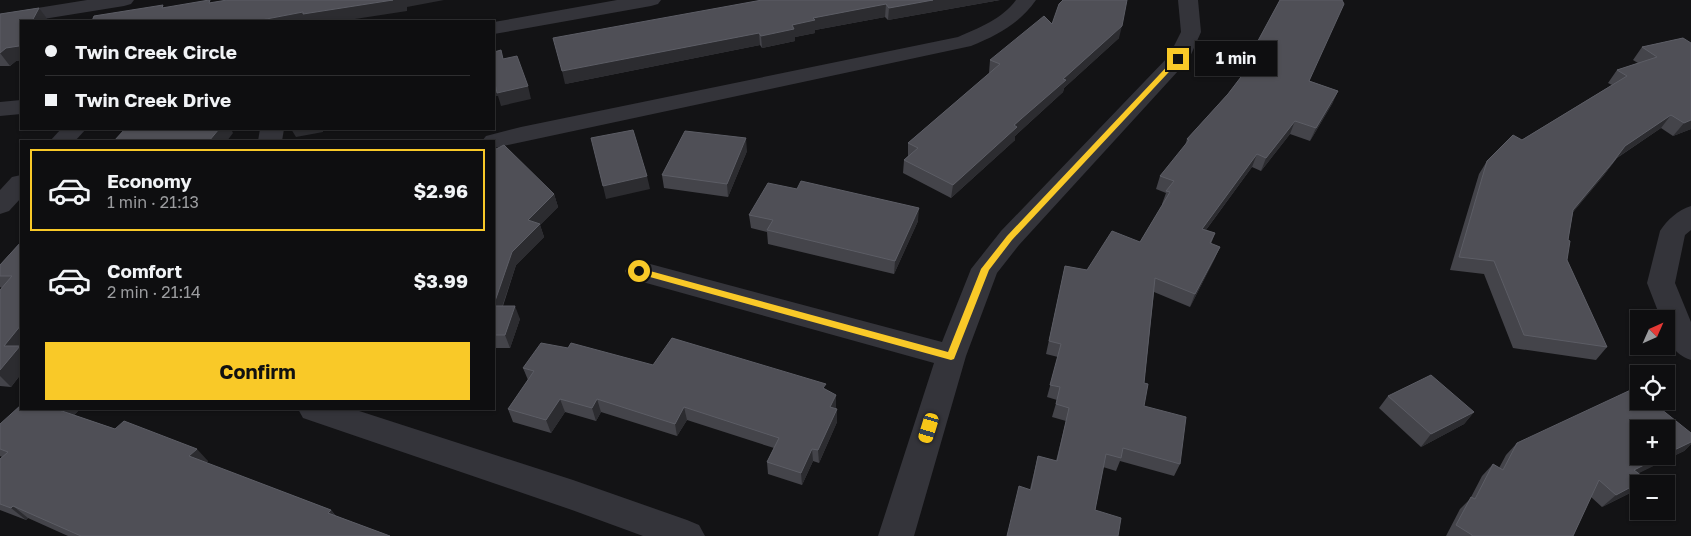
<!DOCTYPE html>
<html lang="en">
<head>
<meta charset="utf-8">
<style>
  body { margin:0; font-family:"Golos Text",sans-serif; background:#171719; color:#f1f3f6; height:100vh; display:flex; flex-direction:column; font-size:19px; white-space:nowrap }
  * { box-sizing:border-box; margin:0 }
  p { font-size:16px; color:#9b9c9f }
  .icon { flex:none; width:28px; height:28px; fill:none; stroke:currentColor; stroke-width:2; stroke-linecap:round; stroke-linejoin:round }
  .map { position:relative; flex:1; overflow:hidden }
  .sheet { position:absolute; left:20px; top:140px; width:475px; height:270px; display:flex; flex-direction:column; background:#0e0e10; border-radius:0px; box-shadow:0 1px 4px #0004,0 0 0 1px #2e2e30 }
  .sheet>* { flex:none }
  .hud { position:absolute; left:20px; top:20px; width:475px; height:110px; border-radius:0px; box-shadow:0 1px 4px #0004,0 0 0 1px #2e2e30; display:grid; align-content:center; height:110px; padding:0 25px; background:#0e0e10 }
  .needle { width:32px; rotate:45deg }
  .tools { position:absolute; left:1630px; top:310px; display:grid; gap:10px }
  .tools a { display:grid; place-items:center; width:45px; height:45px; border-radius:0px; background:#0e0e10; box-shadow:0 1px 4px #0004,0 0 0 1px #2e2e30; font-size:25px }
  .end { position:absolute; width:22px; height:22px; margin:-11px; border:6px solid #f9c928; background:#111; box-shadow:0 0 0 2px #111 }
  .from { border-radius:50% }
  .bubble { position:absolute; height:35px; border-radius:0px; background:#0e0e10; box-shadow:0 1px 4px #0004,0 0 0 1px #2e2e30; font-size:16px; font-weight:700; line-height:35px; text-align:center }
  .car { position:absolute; width:15px; height:30px; margin:-15px -8px; border-radius:6px; box-shadow:0 0 4px 1px #0007; background:linear-gradient(#f5c518 24%,#345 0 40%,#f5c518 0 76%,#345 0 86%,#f5c518 0) }
  .hud b { display:flex; align-items:center; gap:18px; height:48px; font-size:19px }
  .hud b+b { border-top:1px solid #2e2e30 }
  .hud i { width:12px; height:12px; background:#f1f3f6 }
  ul { padding:9px 0 0; list-style:none }
  li { display:flex; align-items:center; gap:15px; height:82px; margin:0 10px 8px; padding:0 15px; border:2px solid transparent; border-radius:0px }
  li div { flex:1 }
  li b { display:block; font-size:19px }
  li em { font-style:normal; font-weight:700 }
  li.selected { border-color:#f9c928 }
  li>.icon { width:45px; height:45px; stroke-width:1.5 }
  .button { display:flex; gap:10px; margin-top:auto; padding:10px 25px }
  .button a { flex:1; height:58px; border-radius:0px; background:#f9c928; color:#111; font-size:20px; font-weight:700; line-height:58px; text-align:center }
  .map>svg:first-child { display:block }
  .lines { fill:none; stroke-linecap:round; stroke-linejoin:round }
  .minor { fill:#34343a; fill-rule:evenodd }
  .wall { fill:#44444a }
  .shaded-wall { fill:#2c2c30 }
  .building { fill:#4f4f56; stroke:#5c5d65 }
  .route { fill:#f9c928 }
</style>
</head>
<body>
<div class="map">
<svg width="1691" height="536" viewBox="0 0 1691 536">
  <rect width="100%" height="100%" fill="#131315"/>
  <g class="lines">
    <g class="minor">
      <polygon points="87,0 134,0 131,4 124,6 0,26 0,14"/>
      <polygon points="617,0 661,0 658,4 651,6 494,34 494,22"/>
      <path d="M 1016,0 L 1036,0 C 1019,24 998,35 971,46 L 494,148 L 494,141 L 482,141 L 486,136 L 521,127 L 958,37 C 979,28 1002,19 1016,0 Z"/>
      <polygon points="1178,0 1198,0 1201,32 1189,59 1019,245 997,273 966,356 914,536 878,536 934,363 639,281 629,278 625,271 629,264 639,261 942,342 971,269 1001,231 1169,56 1181,32"/>
      <polygon points="21,100 21,114 0,116 0,102"/>
      <polygon points="61,129 86,129 75,141 50,141"/>
      <polygon points="260,129 284,129 282,141 258,141"/>
      <polygon points="21,175 21,198 9,211 0,214 0,190 12,177"/>
      <path d="M 1691,206 L 1691,230 L 1685,235 L 1675,283 L 1691,322 L 1691,360 C 1672,354 1666,338 1666,319 L 1661,319 L 1647,283 L 1660,231 C 1667,220 1678,210 1691,206 Z"/>
      <polygon points="298,409 353,409 573,480 687,520 699,525 705,536 643,536 572,510 303,418"/>
    </g>
  </g>
  <g class="wall">
    <polygon points="762,0 1000,0 888,20 885,17 815,30 815,33 795,37 795,41 762,48 760,45 565,84"/>
    <polygon points="1280,0 1310,81 1338,91 1332,104 1310,141 1290,134 1261,171 1252,167 1206,230 1215,233 1211,244 1220,247 1214,260 1190,307 1154,292 1144,383 1144,406 1180,464 1174,476 1120,461 1116,471 1103,467 1095,510 1118,536 1030,489 1038,456 1056,461 1066,421 1052,417 1057,400 1047,397 1058,357 1046,354 1065,266 1087,270 1140,242 1163,204 1162,204 1166,193 1156,189 1160,176 1185,146 1187,139 1228,94 1251,64 1249,63 1253,50"/>
    <polygon points="0,14 48,20 21,21 21,60 16,61 10,66 0,66"/>
    <polygon points="1052,24 1119,38 1064,88 1063,92 1015,136 1015,140 951,198 903,173 904,160 908,156 908,143 990,73 989,73 990,60"/>
    <polygon points="1683,38 1691,129 1673,136 1661,128 1617,158 1604,175 1573,212 1568,240 1567,260 1607,347 1596,360 1513,348 1484,274 1450,270 1479,174 1487,161 1612,85 1608,83 1617,70 1638,63 1633,60 1642,47"/>
    <polygon points="494,150 554,194 558,207 540,225 544,237 516,265 503,306 520,319 510,348 494,348"/>
    <polygon points="747,151 728,197 664,188 662,175"/>
    <polygon points="749,215 918,221 894,274 768,244 767,232 751,228"/>
    <polygon points="21,242 21,374 11,387 0,386 0,290 2,288 0,287 0,265"/>
    <polygon points="653,365 826,390 836,408 837,422 819,463 813,461 802,485 768,474 767,462 774,448 687,420 677,436 601,412 596,421 565,412 551,433 513,422 508,409 528,380 523,368"/>
    <polygon points="1388,396 1474,412 1464,424 1421,447 1379,408"/>
    <polygon points="21,409 80,409 74,415 208,461 206,463 331,510 336,516 390,536 68,536 28,518 26,520 0,510 0,459 2,457 0,456 0,424"/>
    <polygon points="1691,433 1691,444 1684,451 1638,473 1632,492 1602,507 1591,497 1573,536 1446,536 1460,509 1470,499 1482,476 1493,464 1499,468 1506,455 1517,443"/>
  </g>
  <g class="shaded-wall">
    <polygon points="393,0 444,0 407,7 407,11 342,21 256,21 303,12"/>
    <polygon points="933,0 1000,0 888,20 889,8"/>
    <polygon points="886,4 885,17 815,30 815,33 795,37 795,41 762,48 761,36 813,18"/>
    <polygon points="39,8 48,20 47,21 32,21"/>
    <polygon points="1122,26 1119,38 1064,88 1063,92 1015,136 1015,140 951,198 953,185 1063,79"/>
    <polygon points="759,33 760,45 565,84 562,71"/>
    <polygon points="21,42 21,60 16,61 10,66 0,53 6,48"/>
    <polygon points="494,83 528,86 531,99 501,106 498,96 494,96"/>
    <polygon points="1338,91 1332,104 1310,141 1316,128"/>
    <polygon points="1671,115 1661,128 1615,159 1625,146"/>
    <polygon points="1691,120 1691,129 1673,136 1684,123"/>
    <polygon points="1295,121 1290,134 1261,171 1266,158"/>
    <polygon points="219,129 231,129 233,133 227,141 209,141"/>
    <polygon points="291,129 323,129 323,132 296,137"/>
    <polygon points="746,138 747,151 728,197 727,184"/>
    <polygon points="1257,154 1252,167 1197,242 1202,229"/>
    <polygon points="1613,162 1604,175 1564,223 1573,210"/>
    <polygon points="647,176 650,189 606,199 603,186"/>
    <polygon points="554,194 558,207 540,225 544,237 516,265 498,319 494,307 494,304 512,252 528,220"/>
    <polygon points="919,208 918,221 894,274 895,261"/>
    <polygon points="1220,247 1214,260 1190,307 1195,294"/>
    <polygon points="515,306 520,319 510,348 505,335"/>
    <polygon points="21,325 21,374 11,387 0,376 0,370 4,346"/>
    <polygon points="836,395 836,408 830,420 830,407"/>
    <polygon points="560,399 565,412 551,433 546,420"/>
    <polygon points="597,399 601,412 596,421 592,408"/>
    <polygon points="684,407 687,420 677,436 675,424"/>
    <polygon points="55,409 80,409 68,421"/>
    <polygon points="837,409 837,422 819,463 818,450"/>
    <polygon points="1474,412 1464,424 1421,447 1431,434"/>
    <polygon points="1691,442 1691,444 1684,451 1621,482 1634,470 1662,456 1666,456 1666,454"/>
    <polygon points="197,449 208,461 200,469 189,456"/>
    <polygon points="812,449 813,461 802,485 801,473"/>
    <polygon points="1646,479 1641,484 1639,484 1639,485 1632,492 1602,507 1616,495"/>
    <polygon points="13,506 28,518 26,520 11,508"/>
    <polygon points="331,510 340,522 328,513"/>
  </g>
  <g class="building">
    <polygon points="209,0 210,0 209,3 227,0 393,0 303,14 303,12 256,21 92,21 94,16 163,5 162,8"/>
    <polygon points="762,0 933,0 889,8 886,4 813,18 815,20 792,25 794,29 761,36 759,33 562,71 553,38"/>
    <polygon points="1063,0 1127,0 1122,26 1063,79 1066,80 1014,125 1017,127 953,185 904,160 918,148 908,143 1000,64 990,60 1044,16 1052,24 1059,4"/>
    <polygon points="1280,0 1342,0 1344,4 1309,81 1338,91 1316,128 1295,121 1266,158 1257,154 1202,229 1215,233 1210,243 1220,247 1195,294 1155,278 1144,383 1148,384 1144,406 1186,417 1180,464 1123,448 1121,458 1106,454 1095,510 1121,518 1118,536 1007,536 1019,486 1031,490 1038,456 1057,461 1069,408 1056,404 1060,387 1050,385 1061,344 1049,341 1065,266 1087,270 1112,231 1140,242 1170,192 1166,191 1174,181 1160,176 1189,140 1187,139 1228,94 1260,52 1253,50"/>
    <polygon points="39,8 32,21 21,21 21,42 19,46 6,48 0,53 0,14"/>
    <polygon points="1683,38 1691,43 1691,120 1684,123 1671,115 1625,146 1613,162 1573,210 1568,240 1570,241 1567,260 1607,347 1524,335 1494,261 1459,257 1487,161 1513,135 1522,140 1627,76 1617,70 1657,57 1642,47"/>
    <polygon points="501,50 503,59 517,56 528,86 497,93 495,83 494,83 494,52"/>
    <polygon points="125,129 219,129 209,141 114,141"/>
    <polygon points="633,130 647,176 603,186 591,138"/>
    <polygon points="685,131 746,138 727,184 662,175"/>
    <polygon points="504,145 554,194 528,220 540,224 512,252 494,304 494,150"/>
    <polygon points="801,181 919,208 895,261 767,230 773,220 749,215 768,183 797,189"/>
    <polygon points="21,242 21,325 4,346 20,346 0,370 0,290 12,276 0,276 0,265"/>
    <polygon points="494,306 515,306 505,335 494,335"/>
    <polygon points="672,338 826,384 823,388 836,395 830,407 837,409 818,450 812,449 801,473 767,462 779,438 684,407 675,424 597,399 592,408 560,399 546,420 508,409 534,371 523,368 541,343 568,348 571,343 653,365"/>
    <polygon points="1431,375 1474,412 1431,434 1388,396"/>
    <polygon points="1635,388 1639,391 1639,401 1651,401 1691,433 1691,442 1666,454 1666,429 1639,429 1639,456 1662,456 1634,470 1646,479 1616,495 1599,480 1573,536 1472,536 1472,535 1456,525 1471,497 1475,499 1493,464 1503,470 1517,443"/>
    <polygon points="21,405 21,409 56,409 115,429 124,421 197,449 189,456 331,510 328,513 390,536 81,536 13,506 11,508 0,504 0,459 8,452 0,449 0,424"/>
  </g>
  <polygon class="route" points="1175,58 1181,59 1012,240 989,270 954,359 951,360 639,274 635,271 639,268 948,352 981,269 1007,236"/>
</svg>
<div class="tools">
<a><svg class="needle" viewBox="-14 -14 28 28"><path d="M0-13l5 13h-10z" fill="#e53935"/><path d="M0 13l5-13h-10z" fill="#9b9c9f"/></svg></a>
<a><svg class="icon" aria-label="locate" viewBox="0 0 24 24"><circle cx="12" cy="12" r="6"/><path d="M12 2v4M12 18v4M2 12h4M18 12h4"/></svg></a>
<a>+</a>
<a>−</a>
</div>
<i class="end from" style="left:639px;top:271px"></i>
<i class="end" style="left:1178px;top:59px"></i>
<div class="bubble" style="left:1195px;top:41px;width:82px">1 min</div>
<i class="car" style="left:929px;top:428px;rotate:197deg"></i>
<div class="hud">
<b><i class="from"></i>Twin Creek Circle</b>
<b><i></i>Twin Creek Drive</b>
</div>
<section class="sheet">
<ul>
<li class="selected"><svg class="icon" aria-label="car" viewBox="0 0 24 24"><path d="M5 17H2v-5l4-1 3-4h7l3 4 3 1v5h-3M9 17h6M6 11h13"/><circle cx="7" cy="17" r="2"/><circle cx="17" cy="17" r="2"/></svg><div><b>Economy</b><p>1 min · 21:13</p></div><em>$2.96</em></li>
<li><svg class="icon" aria-label="car" viewBox="0 0 24 24"><path d="M5 17H2v-5l4-1 3-4h7l3 4 3 1v5h-3M9 17h6M6 11h13"/><circle cx="7" cy="17" r="2"/><circle cx="17" cy="17" r="2"/></svg><div><b>Comfort</b><p>2 min · 21:14</p></div><em>$3.99</em></li>
</ul>
<div class="button"><a>Confirm</a></div>
</section>
</div>
</body>
</html>
